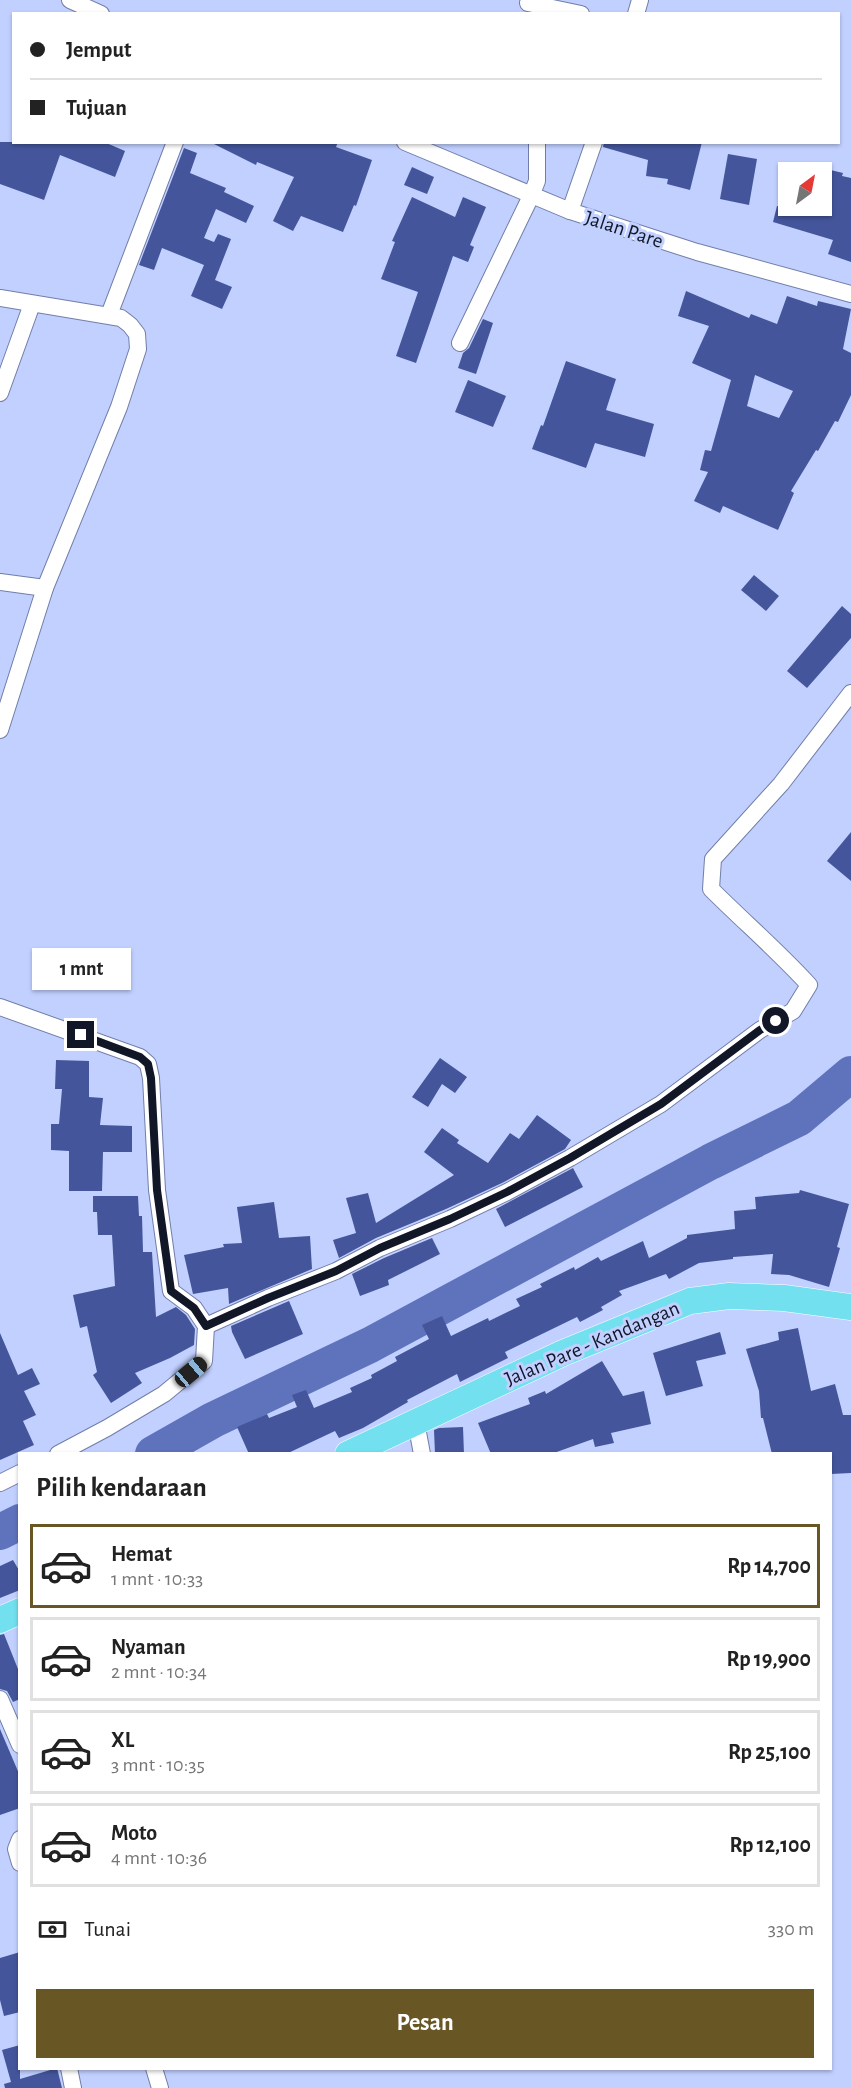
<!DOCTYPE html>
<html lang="id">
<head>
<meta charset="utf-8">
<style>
  body { margin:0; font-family:"Alegreya Sans",sans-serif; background:#f2f2f2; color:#222; height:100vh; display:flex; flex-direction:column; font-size:22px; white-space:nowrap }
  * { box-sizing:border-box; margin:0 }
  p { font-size:20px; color:#767676 }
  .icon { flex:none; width:33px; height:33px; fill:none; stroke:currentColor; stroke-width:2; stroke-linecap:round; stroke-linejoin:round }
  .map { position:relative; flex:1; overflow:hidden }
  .details { position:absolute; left:18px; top:1452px; width:814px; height:618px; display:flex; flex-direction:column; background:#fff; border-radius:0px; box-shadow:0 2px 4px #0004 }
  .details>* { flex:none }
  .top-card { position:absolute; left:12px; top:12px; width:828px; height:132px; border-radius:0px; box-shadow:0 2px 4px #0004; display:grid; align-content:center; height:132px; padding:0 18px; background:#fff }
  .needle { width:39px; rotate:32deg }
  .controls { position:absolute; left:778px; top:162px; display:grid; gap:12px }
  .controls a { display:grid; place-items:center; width:54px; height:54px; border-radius:0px; background:#fff; box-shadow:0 2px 4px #0004; font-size:30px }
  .end { position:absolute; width:27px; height:27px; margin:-14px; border:8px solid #121727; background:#fff; box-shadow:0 0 0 3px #fff }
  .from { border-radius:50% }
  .bubble { position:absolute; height:42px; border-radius:0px; background:#fff; box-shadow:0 2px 4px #0004; font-size:20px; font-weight:600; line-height:42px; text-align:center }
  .car { position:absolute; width:18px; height:36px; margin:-18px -9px; border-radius:8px; box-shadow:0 0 4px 2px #0007; background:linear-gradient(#222 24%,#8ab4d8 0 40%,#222 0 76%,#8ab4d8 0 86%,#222 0) }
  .top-card b { display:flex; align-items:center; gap:21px; height:57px; font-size:22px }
  .top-card b+b { border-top:2px solid #e0e0e0 }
  .top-card i { width:15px; height:15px; background:#222 }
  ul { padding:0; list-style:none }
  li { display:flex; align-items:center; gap:18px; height:84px; margin:0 12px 9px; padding:0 6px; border:3px solid #e0e0e0; border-radius:0px }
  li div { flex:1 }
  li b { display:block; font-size:22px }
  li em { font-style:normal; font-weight:600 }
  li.on { border-color:#685725 }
  li>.icon { width:54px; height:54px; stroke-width:1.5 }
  h2 { padding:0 18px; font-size:27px; line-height:72px }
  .pay { display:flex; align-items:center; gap:15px; height:66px; padding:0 18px; font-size:22px }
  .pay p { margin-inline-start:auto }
  .button { display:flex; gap:12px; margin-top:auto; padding:12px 18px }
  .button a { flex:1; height:69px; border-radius:0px; background:#685725; color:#fff; font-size:24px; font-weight:600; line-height:69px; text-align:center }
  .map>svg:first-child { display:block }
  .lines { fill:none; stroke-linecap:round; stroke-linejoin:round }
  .river { stroke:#5f72bc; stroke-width:36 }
  .building { fill:#44559b; fill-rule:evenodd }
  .minor-casing { stroke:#717ea8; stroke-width:18 }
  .primary-casing { stroke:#fff; stroke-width:27 }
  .minor { stroke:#fff; stroke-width:16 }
  .primary { stroke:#73e0ef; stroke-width:26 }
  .route { stroke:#121727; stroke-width:8 }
  .labels { text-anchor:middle; stroke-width:6; stroke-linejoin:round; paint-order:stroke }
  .street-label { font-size:21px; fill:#121727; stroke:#c1d0ff }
</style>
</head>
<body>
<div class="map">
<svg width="851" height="2088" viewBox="0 0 851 2088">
  <rect width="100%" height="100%" fill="#c1d0ff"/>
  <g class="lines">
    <g class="river">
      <polyline points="153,1454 213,1420 370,1345 710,1162 799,1118 851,1074"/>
      <polyline points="0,1532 20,1522"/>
    </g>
  </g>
  <g class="building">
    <polygon points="0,142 104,142 125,151 115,177 60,155 44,200 0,184"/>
    <polygon points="210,142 338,142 336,147 372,160 356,206 354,205 343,232 301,216 293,231 273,221 294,177 257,162 256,165"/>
    <polygon points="604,142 702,142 690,190 667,184 668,179 646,176 648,160 603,147"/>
    <polygon points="184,148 197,153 190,173 226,188 224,192 254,206 246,223 216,209 204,238 214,242 218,234 231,239 215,280 232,287 222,309 191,296 204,265 162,248 154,270 139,265"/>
    <polygon points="728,154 757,159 749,205 720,199"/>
    <polygon points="412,167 434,177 427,194 404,185"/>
    <polygon points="822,168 843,173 842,176 851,178 851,262 828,254 833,240 773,222 777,206 822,206"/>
    <polygon points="412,197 455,217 463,197 486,207 470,245 474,247 468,262 453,256 416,363 396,356 418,292 381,279 395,242 392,241"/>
    <path d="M 686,291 L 749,318 L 751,314 L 777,324 L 787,296 L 817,306 L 818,301 L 851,309 L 843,349 L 851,353 L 851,395 L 838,422 L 835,421 L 818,451 L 816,450 L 791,491 L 794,493 L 778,530 L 723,506 L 720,513 L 694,501 L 708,472 L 700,470 L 705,450 L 711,451 L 731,380 L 692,363 L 709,326 L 678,316 ZM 755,375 L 793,391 L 779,418 L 747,406 Z"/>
    <polygon points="483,319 493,323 476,374 458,368 463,353 469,348"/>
    <polygon points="566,361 616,379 606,410 654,424 645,457 595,443 586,468 532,449 541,425 543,426"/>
    <polygon points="468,380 506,396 493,427 455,412"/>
    <polygon points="754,575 779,596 766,611 741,590"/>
    <polygon points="842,606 851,614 851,638 807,688 787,671"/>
    <polygon points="851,832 851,881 827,861"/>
    <polygon points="440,1058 467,1077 455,1093 442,1084 428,1107 412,1097"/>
    <polygon points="56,1060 89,1061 89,1097 103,1098 100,1125 132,1126 132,1152 103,1152 102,1191 69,1191 69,1151 51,1150 51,1124 59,1124 62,1089 55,1089"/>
    <polygon points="537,1115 571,1140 565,1149 502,1183 446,1209 376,1238 339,1258 333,1240 356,1233 346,1198 368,1193 376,1223 454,1175 424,1152 442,1128 459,1140 457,1143 488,1163 510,1133 519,1139"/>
    <polygon points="573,1168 583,1187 505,1227 496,1209"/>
    <polygon points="800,1190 849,1204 837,1247 840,1248 829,1287 789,1275 771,1274 773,1254 733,1257 733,1259 699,1263 669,1279 666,1274 619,1291 622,1295 601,1307 603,1310 580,1322 577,1317 505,1352 508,1358 460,1382 457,1374 407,1400 408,1402 363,1428 339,1438 335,1431 286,1454 249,1454 237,1427 267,1414 269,1418 297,1407 292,1395 306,1390 314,1408 352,1392 350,1388 372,1378 371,1375 397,1361 395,1357 429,1339 422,1325 442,1316 451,1336 488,1318 489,1321 520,1306 516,1299 542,1287 540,1284 574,1267 575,1270 598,1257 601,1261 643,1241 649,1258 687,1238 687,1235 735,1229 734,1211 756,1209 755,1197 799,1193"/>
    <polygon points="93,1196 138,1196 139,1216 142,1216 143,1252 152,1252 156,1317 176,1307 186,1315 195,1329 194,1345 170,1358 135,1373 142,1383 111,1403 93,1375 97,1372 87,1326 80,1328 73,1295 115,1286 112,1235 98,1235 97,1212 93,1212"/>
    <polygon points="274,1202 279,1238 310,1236 312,1269 229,1304 228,1288 193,1294 184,1255 224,1247 223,1244 242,1243 237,1207"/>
    <polygon points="432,1238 440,1254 388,1280 389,1285 360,1296 352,1274 384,1258"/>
    <polygon points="289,1301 303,1334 245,1359 232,1332 231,1326"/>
    <polygon points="798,1328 811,1391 835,1384 843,1415 851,1415 851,1473 831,1474 831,1454 772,1454 763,1418 761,1418 759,1391 746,1349 779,1340 778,1332"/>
    <polygon points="720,1332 726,1354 696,1361 703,1386 666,1396 653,1353"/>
    <polygon points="0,1333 18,1375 32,1368 40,1384 24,1391 36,1415 23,1421 34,1445 0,1460"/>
    <polygon points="602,1361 623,1396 644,1391 651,1424 611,1433 614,1443 595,1447 593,1439 551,1454 491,1454 478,1423 530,1404 528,1398 545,1391 546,1394"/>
    <polygon points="463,1427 464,1454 435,1454 434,1430 439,1428"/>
    <polygon points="13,1560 20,1572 20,1590 0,1598 0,1566"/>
    <polygon points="4,1634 20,1674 20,1699 13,1702 7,1691 0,1689 0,1635"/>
    <polygon points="0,1729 20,1776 20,1808 0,1815"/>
    <polygon points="20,1952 20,2012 4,2016 0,2000 0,1958"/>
    <polygon points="20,2045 20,2079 57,2068 62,2088 5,2088 4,2084 11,2082 2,2050"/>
  </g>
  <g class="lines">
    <g class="minor-casing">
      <g id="minor">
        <polyline points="70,0 101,14"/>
        <polyline points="528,3 581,14"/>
        <polyline points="636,14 640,0"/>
        <polyline points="405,142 570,211 697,252 851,294"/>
        <polyline points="570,211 594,142"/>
        <polyline points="0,298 121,318 130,325 137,334 138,349 119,407 45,588 0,730"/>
        <polyline points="109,315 175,142"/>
        <polyline points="460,343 531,196 537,181 537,142"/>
        <polyline points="0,393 32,304"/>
        <polyline points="0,582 45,588"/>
        <polyline points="0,1007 140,1057 148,1064 151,1078 157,1190 171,1291 194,1308 206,1326 204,1361 164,1394 107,1428 58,1454"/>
        <path d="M 206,1326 L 268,1298 L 336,1271 L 380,1248 L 450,1219 L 507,1192 L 570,1158 L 661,1104 L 760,1030 L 793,1011 L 809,985 C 778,951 744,922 711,889 L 713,859 L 781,784 L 851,693"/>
        <polyline points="416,1422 422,1454"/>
        <polyline points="0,1483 20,1473"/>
        <polyline points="0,1699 20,1745"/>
        <polyline points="20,1839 16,1849 20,1863"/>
        <polyline points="69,2068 73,2088"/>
        <polyline points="154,2068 160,2088"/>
      </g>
    </g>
    <g class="primary-casing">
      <g id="primary">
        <polyline points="348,1454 563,1353 690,1301 729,1296 784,1298 851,1307"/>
        <polyline points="0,1620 20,1611"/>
      </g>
    </g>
    <use href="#minor" class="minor"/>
    <use href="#primary" class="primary"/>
  </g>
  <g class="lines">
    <polyline class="route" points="81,1035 140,1057 148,1064 151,1078 157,1190 171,1291 194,1308 206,1326 268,1298 336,1271 380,1248 450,1219 507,1192 570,1158 661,1104 760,1030 776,1021"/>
  </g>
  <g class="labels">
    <g class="street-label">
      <text transform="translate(624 229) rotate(18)" y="7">Jalan Pare</text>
      <text transform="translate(592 1343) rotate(-23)" y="7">Jalan Pare - Kandangan</text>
    </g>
  </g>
</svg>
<div class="controls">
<a><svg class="needle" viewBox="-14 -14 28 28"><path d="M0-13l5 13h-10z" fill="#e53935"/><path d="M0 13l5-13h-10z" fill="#767676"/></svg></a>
</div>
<i class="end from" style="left:776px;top:1021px"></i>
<i class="end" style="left:81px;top:1035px"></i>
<div class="bubble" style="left:32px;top:948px;width:99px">1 mnt</div>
<i class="car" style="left:191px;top:1372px;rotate:50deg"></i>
<div class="top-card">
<b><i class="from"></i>Jemput</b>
<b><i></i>Tujuan</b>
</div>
<section class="details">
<h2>Pilih kendaraan</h2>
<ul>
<li class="on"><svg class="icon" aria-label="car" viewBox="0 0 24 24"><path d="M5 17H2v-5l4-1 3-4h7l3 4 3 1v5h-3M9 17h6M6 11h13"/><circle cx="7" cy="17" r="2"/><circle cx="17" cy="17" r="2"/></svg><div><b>Hemat</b><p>1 mnt · 10:33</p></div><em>Rp 14,700</em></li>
<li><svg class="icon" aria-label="car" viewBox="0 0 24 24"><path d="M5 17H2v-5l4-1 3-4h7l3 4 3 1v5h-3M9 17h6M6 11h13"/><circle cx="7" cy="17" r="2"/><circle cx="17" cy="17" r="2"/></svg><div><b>Nyaman</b><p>2 mnt · 10:34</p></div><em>Rp 19,900</em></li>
<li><svg class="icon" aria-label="car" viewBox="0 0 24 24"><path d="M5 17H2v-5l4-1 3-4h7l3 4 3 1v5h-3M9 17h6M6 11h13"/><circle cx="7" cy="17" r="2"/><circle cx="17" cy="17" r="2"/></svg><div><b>XL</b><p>3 mnt · 10:35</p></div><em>Rp 25,100</em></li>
<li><svg class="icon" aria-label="car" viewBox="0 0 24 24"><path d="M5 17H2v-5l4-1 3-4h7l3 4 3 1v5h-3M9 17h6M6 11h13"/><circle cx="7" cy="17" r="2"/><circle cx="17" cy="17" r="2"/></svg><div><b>Moto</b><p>4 mnt · 10:36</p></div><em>Rp 12,100</em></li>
</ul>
<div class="pay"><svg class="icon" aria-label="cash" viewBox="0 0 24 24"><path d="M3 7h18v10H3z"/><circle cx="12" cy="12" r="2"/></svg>Tunai<p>330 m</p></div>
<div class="button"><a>Pesan</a></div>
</section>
</div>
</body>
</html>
